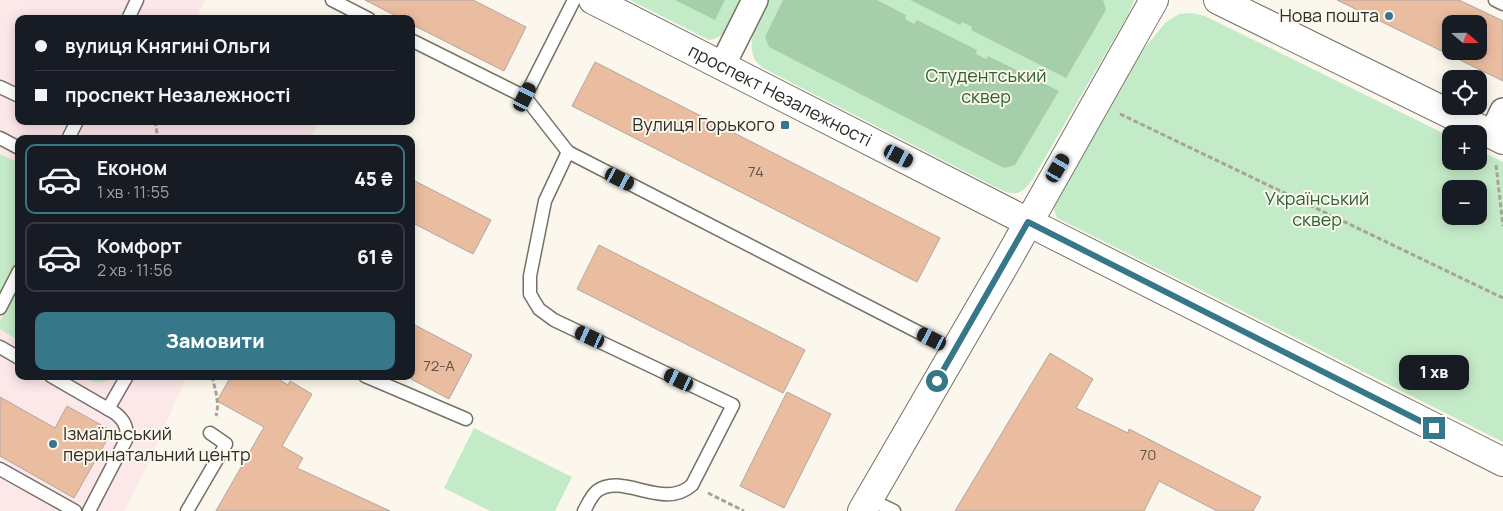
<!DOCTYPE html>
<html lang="uk">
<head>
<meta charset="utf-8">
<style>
  body { margin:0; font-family:Manrope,sans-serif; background:#20242c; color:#f1f3f6; height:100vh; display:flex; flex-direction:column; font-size:19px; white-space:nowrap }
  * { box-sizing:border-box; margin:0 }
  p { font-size:16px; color:#9ea1a6 }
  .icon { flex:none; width:28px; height:28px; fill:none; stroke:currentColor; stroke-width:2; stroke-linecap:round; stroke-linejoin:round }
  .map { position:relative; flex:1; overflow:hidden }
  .sheet { position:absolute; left:15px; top:135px; width:400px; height:245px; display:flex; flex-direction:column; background:#171b24; border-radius:10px; box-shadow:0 2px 12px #0003 }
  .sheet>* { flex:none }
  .guide { position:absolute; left:15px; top:15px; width:400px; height:110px; border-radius:10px; box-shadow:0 2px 12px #0003; display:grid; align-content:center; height:110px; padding:0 20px; background:#171b24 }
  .needle { width:32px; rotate:110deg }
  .controls { position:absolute; left:1442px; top:15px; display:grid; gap:10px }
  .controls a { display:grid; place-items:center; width:45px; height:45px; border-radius:10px; background:#171b24; box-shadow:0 2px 12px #0003; font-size:25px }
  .end { position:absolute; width:22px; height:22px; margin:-11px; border:6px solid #36778a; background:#fff; box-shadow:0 0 0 2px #fff }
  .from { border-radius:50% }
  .bubble { position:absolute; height:35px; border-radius:10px; background:#171b24; box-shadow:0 2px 12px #0003; font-size:16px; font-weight:800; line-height:35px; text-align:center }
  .car { position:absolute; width:15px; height:30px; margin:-15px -8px; border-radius:6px; box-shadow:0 0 4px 1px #0007; background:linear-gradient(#222 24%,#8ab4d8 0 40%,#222 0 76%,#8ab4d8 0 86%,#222 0) }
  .guide b { display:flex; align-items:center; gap:18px; height:48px; font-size:19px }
  .guide b+b { border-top:1px solid #363941 }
  .guide i { width:12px; height:12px; background:#f1f3f6 }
  ul { padding:9px 0 0; list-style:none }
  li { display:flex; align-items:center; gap:15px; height:70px; margin:0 10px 8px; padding:0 10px; border:2px solid #363941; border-radius:10px }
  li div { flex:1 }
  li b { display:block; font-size:19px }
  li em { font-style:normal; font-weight:800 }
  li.on { border-color:#36778a }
  li>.icon { width:45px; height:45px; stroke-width:1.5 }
  .button { display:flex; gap:10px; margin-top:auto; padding:10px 20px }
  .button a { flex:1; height:58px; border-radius:10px; background:#36778a; color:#fff; font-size:20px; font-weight:800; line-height:58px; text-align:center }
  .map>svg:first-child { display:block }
  .medical { fill:#fce7e9 }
  .green { fill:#c4ebc7; fill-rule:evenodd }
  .forest { fill:#a7ceaa }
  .building { fill:#eabda0; stroke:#b1a6a0; fill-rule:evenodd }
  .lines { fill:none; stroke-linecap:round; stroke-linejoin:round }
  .lane-casing { stroke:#757168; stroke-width:15 }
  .street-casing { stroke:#757168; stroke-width:28 }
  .secondary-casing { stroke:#757168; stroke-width:30 }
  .primary-casing { stroke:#757168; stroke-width:30 }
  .path { stroke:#a6a39b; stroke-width:3; stroke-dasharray:5 2.5; stroke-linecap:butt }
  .lane { stroke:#fff; stroke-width:12 }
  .street { stroke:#fff; stroke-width:25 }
  .secondary { stroke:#fff; stroke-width:28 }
  .primary { stroke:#fff; stroke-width:28 }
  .route { stroke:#36778a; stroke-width:6 }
  .poi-dot { fill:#36778a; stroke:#fbf7ec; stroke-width:2 }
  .labels { text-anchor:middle; stroke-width:4; stroke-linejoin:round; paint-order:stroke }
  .number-label { font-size:15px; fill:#5e5147 }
  .poi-label { font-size:18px; fill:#2f2d29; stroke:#fbf7ec; text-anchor:end }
  .park-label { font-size:18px; fill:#2c6335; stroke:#fbf7ec }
  .street-label { font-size:18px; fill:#2f2d29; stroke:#fbf7ec }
</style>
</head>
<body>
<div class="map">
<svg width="1503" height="511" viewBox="0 0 1503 511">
  <rect width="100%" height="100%" fill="#fbf7ec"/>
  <polygon class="medical" points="0,0 205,0 196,19 19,19 19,121 319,121 310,139 19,139 19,376 187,376 147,466 125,511 0,511"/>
  <g class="green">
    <path d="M 630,0 L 742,0 C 734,15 728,39 709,40 Z"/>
    <path d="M 768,0 L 1134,0 L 1128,15 L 1032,180 C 1022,194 1015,197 999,189 L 763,68 C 761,66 757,63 755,60 C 745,40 759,17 768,0 Z"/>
    <path d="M 1192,13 L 1205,16 L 1451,137 L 1451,161 L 1479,161 L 1479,150 L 1503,162 L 1503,442 L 1057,218 L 1054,210 L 1055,202 L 1108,108 L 1142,51 L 1166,22 L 1179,14 ZM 1451,189 L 1479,189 L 1479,216 L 1451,216 Z"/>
    <polygon points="0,154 19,163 19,258 0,295"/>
    <polygon points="19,284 19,341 0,329 0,321"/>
    <path d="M 81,376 L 115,376 C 103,386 93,383 81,376 Z"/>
    <polygon points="474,428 572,477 555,511 490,511 444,488"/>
  </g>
  <g class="forest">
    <polygon points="675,0 725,0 715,20"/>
    <polygon points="783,0 877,0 906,15 905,19 914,24 917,20 977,50 976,54 986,59 988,56 1059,91 1015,165 1004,168 769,47 765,37"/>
    <polygon points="910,0 1103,0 1106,10 1066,78 971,30 972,27 962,22 960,25"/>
  </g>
  <g class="building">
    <polygon points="365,0 473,0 526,27 504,71 411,24 411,19 402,19"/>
    <path d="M 1337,0 L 1459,0 L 1503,21 L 1503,81 ZM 1451,24 L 1479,24 L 1479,51 L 1451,51 Z"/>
    <polygon points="595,62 940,238 917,282 572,106"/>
    <polygon points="411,179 491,220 473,254 411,222"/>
    <polygon points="599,245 805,350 783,393 577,289"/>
    <polygon points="411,323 472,355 449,399 411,379"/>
    <polygon points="1050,353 1093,379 1076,408 1128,433 1129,429 1261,497 1253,511 1217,511 1159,481 1144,511 955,511"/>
    <polygon points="231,376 273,376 288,385 290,381 312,394 282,446 303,458 297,468 390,511 216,511 264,427 217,401"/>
    <polygon points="787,392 831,414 784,508 740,486"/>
    <polygon points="0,397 55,428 67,406 112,431 74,498 0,456"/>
  </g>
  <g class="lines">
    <g class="lane-casing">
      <g id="lane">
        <polyline points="332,0 369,19"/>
        <polyline points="1495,0 1503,4"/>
        <polyline points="128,19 137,0"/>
        <polyline points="411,40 525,97 568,152"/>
        <polyline points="0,87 19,96"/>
        <polyline points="525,97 574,0"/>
        <polyline points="0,138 19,148"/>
        <polyline points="68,139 77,121"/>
        <polyline points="0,308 19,271"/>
        <polyline points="0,347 19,358"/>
        <path d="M 51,376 L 115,413 C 124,420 127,426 127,438 L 89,511"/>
        <polyline points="365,376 466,419"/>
        <polyline points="108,409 127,376"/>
        <polyline points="0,469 75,511"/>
        <polyline points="869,499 894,511"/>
        <polyline points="187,511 226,444 210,433"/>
        <path d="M 584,511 C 588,504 591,496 597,491 C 623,472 663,511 692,485 L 733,405 L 554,320 L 539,309 L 530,294 L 530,276 L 545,201 L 568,152 L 955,351"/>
      </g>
    </g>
    <g class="street-casing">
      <g id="street">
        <polyline points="722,66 755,0"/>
        <polyline points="1492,134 1503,111"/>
      </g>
    </g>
    <g class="secondary-casing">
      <polyline id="secondary" points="862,511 1004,266 1154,0"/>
    </g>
    <g class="primary-casing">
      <g id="primary">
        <path id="s1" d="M 593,0 L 1028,222 L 1503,462"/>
        <polyline points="1218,0 1503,140"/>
      </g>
    </g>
    <g class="path">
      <polyline points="1120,114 1503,298"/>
      <polyline points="155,121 158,139"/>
      <polyline points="1496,165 1503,226"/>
      <path d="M 212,376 C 215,390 220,402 216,416"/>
      <polyline points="708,493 744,511"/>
    </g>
    <use href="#lane" class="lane"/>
    <use href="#street" class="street"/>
    <use href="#secondary" class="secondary"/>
    <use href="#primary" class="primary"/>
  </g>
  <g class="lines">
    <polyline class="route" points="937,381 1028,222 1434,428"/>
  </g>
  <g class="poi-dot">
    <circle cx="1389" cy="16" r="5"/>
    <rect x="780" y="120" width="10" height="10" rx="2.5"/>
    <circle cx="53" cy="444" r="5"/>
  </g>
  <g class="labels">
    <g class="number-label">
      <text x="756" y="177">74</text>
      <text x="439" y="371">72-А</text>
      <text x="1148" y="460">70</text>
    </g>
    <g class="poi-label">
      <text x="1379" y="22">Нова пошта</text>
      <text x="775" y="131">Вулиця Горького</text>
      <text x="63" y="440" text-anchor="start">Ізмаїльський<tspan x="63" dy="21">перинатальний центр</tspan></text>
    </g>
    <g class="park-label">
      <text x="986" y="82">Студентський<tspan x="986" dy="21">сквер</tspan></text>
      <text x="1317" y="205">Український<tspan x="1317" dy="21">сквер</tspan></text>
    </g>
    <g class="street-label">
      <text dy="6" stroke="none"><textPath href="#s1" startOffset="210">проспект Незалежності</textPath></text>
    </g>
  </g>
</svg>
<div class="controls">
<a><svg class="needle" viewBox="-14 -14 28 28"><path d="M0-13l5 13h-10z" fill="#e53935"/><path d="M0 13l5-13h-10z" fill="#9ea1a6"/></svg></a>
<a><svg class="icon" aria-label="locate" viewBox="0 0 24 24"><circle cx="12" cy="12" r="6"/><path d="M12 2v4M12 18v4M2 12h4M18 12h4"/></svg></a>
<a>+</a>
<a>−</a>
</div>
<i class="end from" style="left:937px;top:381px"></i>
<i class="end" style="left:1434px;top:428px"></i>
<div class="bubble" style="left:1399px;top:355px;width:70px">1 хв</div>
<i class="car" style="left:525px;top:97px;rotate:27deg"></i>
<i class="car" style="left:899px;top:156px;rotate:117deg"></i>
<i class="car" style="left:1058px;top:168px;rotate:30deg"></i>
<i class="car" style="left:620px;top:179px;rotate:117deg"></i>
<i class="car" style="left:590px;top:337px;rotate:295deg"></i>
<i class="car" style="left:932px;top:339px;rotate:297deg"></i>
<i class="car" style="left:679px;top:380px;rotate:296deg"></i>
<div class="guide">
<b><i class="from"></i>вулиця Княгині Ольги</b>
<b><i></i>проспект Незалежності</b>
</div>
<section class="sheet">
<ul>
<li class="on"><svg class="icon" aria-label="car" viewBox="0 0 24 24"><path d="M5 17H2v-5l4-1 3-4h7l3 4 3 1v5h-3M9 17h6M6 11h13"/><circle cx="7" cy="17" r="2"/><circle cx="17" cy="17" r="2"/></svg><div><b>Економ</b><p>1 хв · 11:55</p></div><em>45 ₴</em></li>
<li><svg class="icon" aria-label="car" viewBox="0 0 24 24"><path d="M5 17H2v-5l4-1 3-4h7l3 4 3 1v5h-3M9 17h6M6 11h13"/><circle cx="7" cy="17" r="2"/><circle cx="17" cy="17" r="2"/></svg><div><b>Комфорт</b><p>2 хв · 11:56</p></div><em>61 ₴</em></li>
</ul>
<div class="button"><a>Замовити</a></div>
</section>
</div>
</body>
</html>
